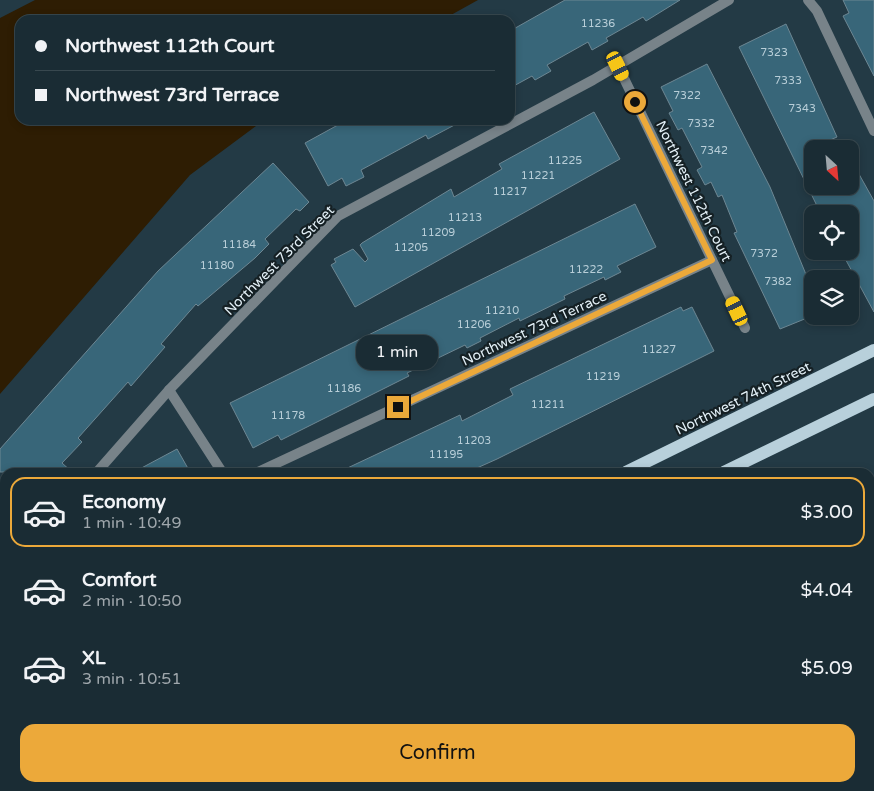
<!DOCTYPE html>
<html lang="en">
<head>
<meta charset="utf-8">
<style>
  body { margin:0; font-family:"Varela Round",sans-serif; background:#23343c; color:#f1f3f6; height:100vh; display:flex; flex-direction:column; font-size:19px; white-space:nowrap }
  * { box-sizing:border-box; margin:0 }
  p { font-size:16px; color:#9fa7ac }
  .icon { flex:none; width:28px; height:28px; fill:none; stroke:currentColor; stroke-width:2; stroke-linecap:round; stroke-linejoin:round }
  .map { position:relative; flex:1; overflow:hidden }
  .drawer { position:absolute; left:0px; top:468px; width:875px; height:324px; display:flex; flex-direction:column; background:#1a2c34; border-radius:15px 15px 0 0; box-shadow:0 2px 8px #0003,0 0 0 1px #38484f }
  .drawer>* { flex:none }
  .top-card { position:absolute; left:15px; top:15px; width:500px; height:110px; border-radius:15px; box-shadow:0 2px 8px #0003,0 0 0 1px #38484f; display:grid; align-content:center; height:110px; padding:0 20px; background:#1a2c34 }
  .needle { width:32px; rotate:154deg }
  .controls { position:absolute; left:804px; top:140px; display:grid; gap:10px }
  .controls a { display:grid; place-items:center; width:55px; height:55px; border-radius:10px; background:#1a2c34; box-shadow:0 2px 8px #0003,0 0 0 1px #38484f; font-size:25px }
  .end { position:absolute; width:22px; height:22px; margin:-11px; border:6px solid #eca93a; background:#111; box-shadow:0 0 0 2px #111 }
  .from { border-radius:50% }
  .bubble { position:absolute; height:35px; border-radius:15px; background:#1a2c34; box-shadow:0 2px 8px #0003,0 0 0 1px #38484f; font-size:16px; font-weight:600; line-height:35px; text-align:center }
  .car { position:absolute; width:15px; height:30px; margin:-15px -8px; border-radius:6px; box-shadow:0 0 4px 1px #0007; background:linear-gradient(#f5c518 24%,#345 0 40%,#f5c518 0 76%,#345 0 86%,#f5c518 0) }
  .top-card b { display:flex; align-items:center; gap:18px; height:48px; font-size:19px }
  .top-card b+b { border-top:1px solid #38484f }
  .top-card i { width:12px; height:12px; background:#f1f3f6 }
  ul { padding:9px 0 0; list-style:none }
  li { display:flex; align-items:center; gap:15px; height:70px; margin:0 10px 8px; padding:0 10px; border:2px solid transparent; border-radius:15px }
  li div { flex:1 }
  li b { display:block; font-size:19px }
  li em { font-style:normal; font-weight:600 }
  li.selected { border-color:#eca93a }
  li>.icon { width:45px; height:45px; stroke-width:1.5 }
  .button { display:flex; gap:10px; margin-top:auto; padding:10px 20px }
  .button a { flex:1; height:58px; border-radius:15px; background:#eca93a; color:#111; font-size:20px; font-weight:600; line-height:58px; text-align:center }
  .map>svg:first-child { display:block }
  .water { fill:#2e1d03 }
  .building { fill:#386679; stroke:#6d8793 }
  .lines { fill:none; stroke-linecap:round; stroke-linejoin:round }
  .minor { stroke:#788389; stroke-width:10 }
  .tertiary { stroke:#788389; stroke-width:10 }
  .primary { stroke:#b8d0db; stroke-width:12 }
  .route { stroke:#eca93a; stroke-width:6 }
  .labels { text-anchor:middle; stroke-width:4.5; stroke-linejoin:round; paint-order:stroke }
  .number-label { font-size:11px; fill:#b8ced8 }
  .street-label { font-size:14px; fill:#e3f0f7; stroke:#152024 }
</style>
</head>
<body>
<div class="map">
<svg width="874" height="791" viewBox="0 0 874 791">
  <rect width="100%" height="100%" fill="#233a45"/>
  <polygon class="water" points="35,0 478,0 442,20 20,20 20,120 264,120 190,175 0,394 0,18"/>
  <g class="building">
    <polygon points="565,0 680,0 646,21 643,17 606,38 608,41 592,50 588,42 547,65 551,71 535,80 532,76 510,88 510,31"/>
    <polygon points="843,0 874,0 874,76 843,16 849,13"/>
    <polygon points="786,24 837,137 812,148 812,186 850,186 850,158 874,201 874,312 841,251 850,251 850,214 821,214 739,47"/>
    <polygon points="707,64 770,187 812,289 812,316 780,329 734,233 737,232 722,195 718,197 711,182 705,185 697,170 702,167 682,128 678,130 669,113 673,111 661,87"/>
    <polygon points="594,112 620,159 355,307 331,265 336,262 334,259 353,249 365,262 368,259 360,245 362,243 451,189 454,197 502,169 499,164"/>
    <polygon points="347,120 464,120 428,139 426,135 361,170 364,177 346,186 342,178 328,186 305,143"/>
    <polygon points="273,163 309,202 300,211 296,209 265,239 269,244 255,258 198,306 196,304 161,344 165,347 144,371 131,386 128,382 78,438 82,442 62,463 72,472 0,472 0,449 158,271"/>
    <polygon points="635,204 656,247 617,266 621,272 605,280 604,277 564,296 565,299 520,321 519,318 480,338 481,341 467,348 465,345 407,373 409,376 281,440 278,435 253,448 230,403"/>
    <polygon points="681,307 683,311 692,307 714,351 497,459 468,472 339,472 460,415 462,421 513,395 510,389"/>
    <polygon points="177,449 190,472 134,472"/>
  </g>
  <g class="lines">
    <g class="minor">
      <polyline points="808,0 817,11 874,131"/>
      <polyline points="618,66 745,328"/>
      <polyline points="169,390 222,472"/>
      <polyline points="97,472 169,390 338,216 593,80 729,0"/>
      <polyline points="258,472 712,260"/>
      <polyline points="870,546 874,544"/>
      <polyline points="0,581 5,576"/>
      <polyline points="0,696 5,695"/>
      <polyline points="832,786 835,791"/>
    </g>
    <g class="tertiary">
      <polyline points="431,786 434,791"/>
      <polyline points="466,786 468,791"/>
    </g>
    <g class="primary">
      <polyline points="626,472 874,350"/>
      <polyline points="724,472 874,399"/>
      <polyline points="0,778 5,775"/>
      <polyline points="68,791 77,786"/>
    </g>
  </g>
  <g class="lines">
    <polyline class="route" points="398,407 712,260 635,102"/>
  </g>
  <g class="labels">
    <g class="number-label">
      <text x="598" y="27">11236</text>
      <text x="774" y="56">7323</text>
      <text x="788" y="84">7333</text>
      <text x="687" y="99">7322</text>
      <text x="802" y="112">7343</text>
      <text x="701" y="127">7332</text>
      <text x="714" y="154">7342</text>
      <text x="565" y="164">11225</text>
      <text x="538" y="179">11221</text>
      <text x="510" y="195">11217</text>
      <text x="465" y="221">11213</text>
      <text x="438" y="236">11209</text>
      <text x="239" y="248">11184</text>
      <text x="411" y="251">11205</text>
      <text x="764" y="257">7372</text>
      <text x="217" y="269">11180</text>
      <text x="586" y="273">11222</text>
      <text x="778" y="285">7382</text>
      <text x="502" y="314">11210</text>
      <text x="474" y="328">11206</text>
      <text x="659" y="353">11227</text>
      <text x="603" y="380">11219</text>
      <text x="344" y="392">11186</text>
      <text x="548" y="408">11211</text>
      <text x="288" y="419">11178</text>
      <text x="474" y="444">11203</text>
      <text x="446" y="458">11195</text>
    </g>
    <g class="street-label">
      <text transform="translate(694 191) rotate(64)" y="5">Northwest 112th Court</text>
      <text transform="translate(279 260) rotate(-45)" y="5">Northwest 73rd Street</text>
      <text transform="translate(534 328) rotate(-25)" y="5">Northwest 73rd Terrace</text>
      <text transform="translate(743 398) rotate(-26)" y="5">Northwest 74th Street</text>
    </g>
  </g>
</svg>
<div class="controls">
<a><svg class="needle" viewBox="-14 -14 28 28"><path d="M0-13l5 13h-10z" fill="#e53935"/><path d="M0 13l5-13h-10z" fill="#9fa7ac"/></svg></a>
<a><svg class="icon" aria-label="locate" viewBox="0 0 24 24"><circle cx="12" cy="12" r="6"/><path d="M12 2v4M12 18v4M2 12h4M18 12h4"/></svg></a>
<a><svg class="icon" aria-label="layers" viewBox="0 0 24 24"><path d="M12 4l9 5-9 5-9-5zM3 14l9 5 9-5"/></svg></a>
</div>
<i class="end from" style="left:635px;top:102px"></i>
<i class="end" style="left:398px;top:407px"></i>
<div class="bubble" style="left:356px;top:335px;width:82px">1 min</div>
<i class="car" style="left:618px;top:66px;rotate:154deg"></i>
<i class="car" style="left:737px;top:311px;rotate:335deg"></i>
<div class="top-card">
<b><i class="from"></i>Northwest 112th Court</b>
<b><i></i>Northwest 73rd Terrace</b>
</div>
<section class="drawer">
<ul>
<li class="selected"><svg class="icon" aria-label="car" viewBox="0 0 24 24"><path d="M5 17H2v-5l4-1 3-4h7l3 4 3 1v5h-3M9 17h6M6 11h13"/><circle cx="7" cy="17" r="2"/><circle cx="17" cy="17" r="2"/></svg><div><b>Economy</b><p>1 min · 10:49</p></div><em>$3.00</em></li>
<li><svg class="icon" aria-label="car" viewBox="0 0 24 24"><path d="M5 17H2v-5l4-1 3-4h7l3 4 3 1v5h-3M9 17h6M6 11h13"/><circle cx="7" cy="17" r="2"/><circle cx="17" cy="17" r="2"/></svg><div><b>Comfort</b><p>2 min · 10:50</p></div><em>$4.04</em></li>
<li><svg class="icon" aria-label="car" viewBox="0 0 24 24"><path d="M5 17H2v-5l4-1 3-4h7l3 4 3 1v5h-3M9 17h6M6 11h13"/><circle cx="7" cy="17" r="2"/><circle cx="17" cy="17" r="2"/></svg><div><b>XL</b><p>3 min · 10:51</p></div><em>$5.09</em></li>
</ul>
<div class="button"><a>Confirm</a></div>
</section>
</div>
</body>
</html>
